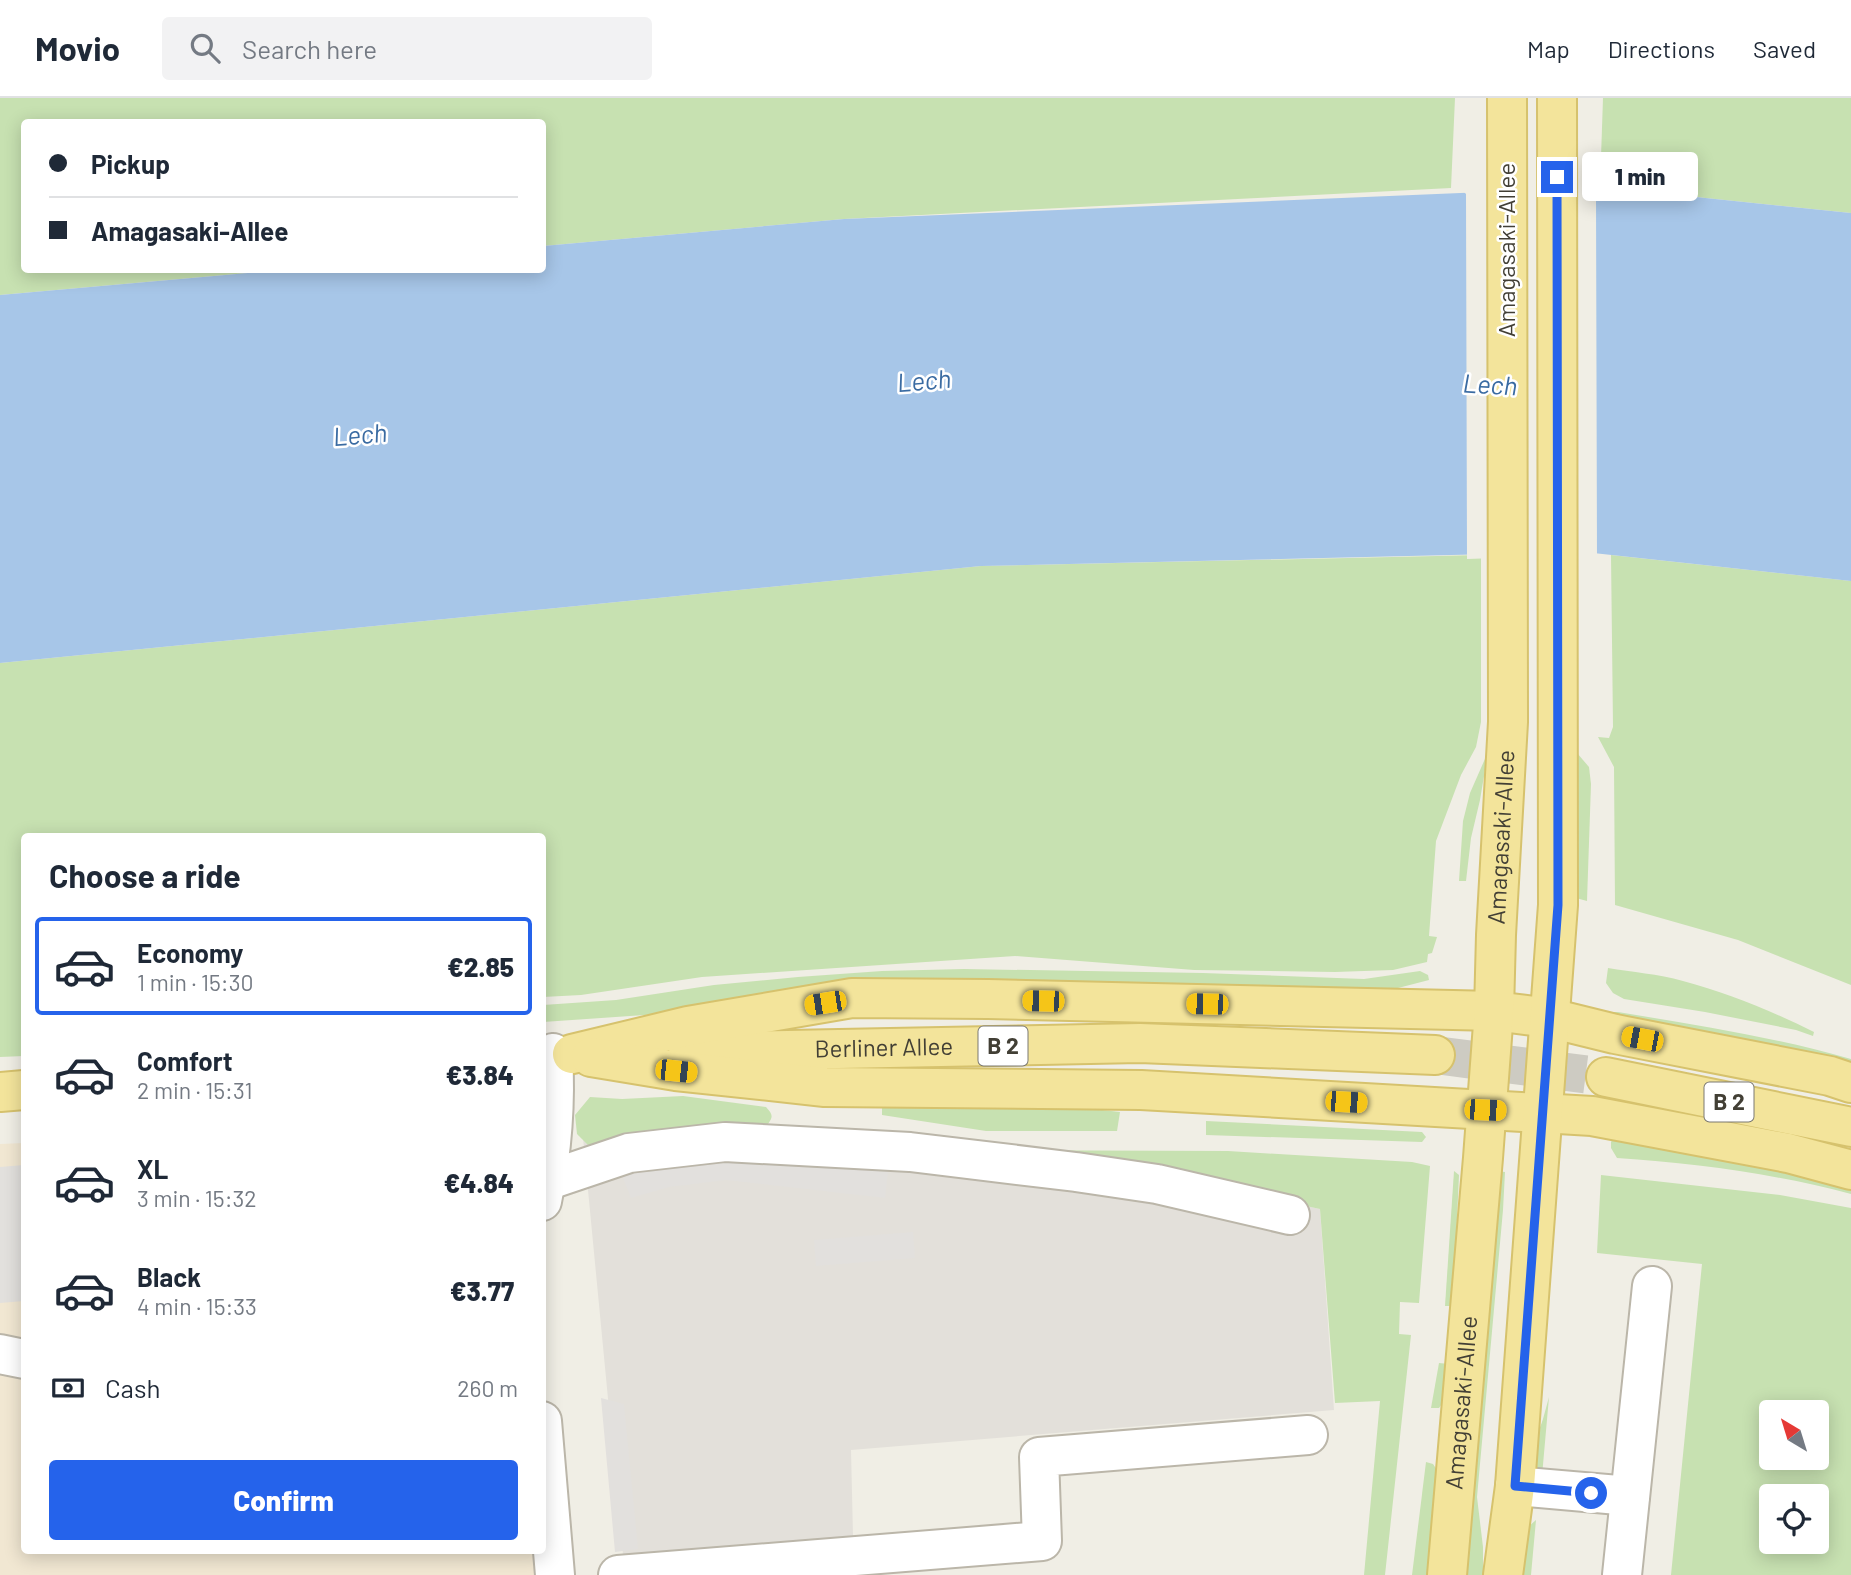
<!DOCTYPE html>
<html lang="en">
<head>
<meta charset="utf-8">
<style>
  body { margin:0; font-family:Barlow,sans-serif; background:#f2f2f3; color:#1f2937; height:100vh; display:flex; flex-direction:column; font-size:26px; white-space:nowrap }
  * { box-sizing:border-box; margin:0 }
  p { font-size:23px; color:#747a83 }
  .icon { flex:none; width:38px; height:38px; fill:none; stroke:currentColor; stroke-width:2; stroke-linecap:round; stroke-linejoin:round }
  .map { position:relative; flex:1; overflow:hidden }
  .details { position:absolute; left:21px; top:735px; width:525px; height:721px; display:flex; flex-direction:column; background:#fff; border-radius:7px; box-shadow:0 4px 18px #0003 }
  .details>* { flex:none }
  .guide { position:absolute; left:21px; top:21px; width:525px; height:154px; border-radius:7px; box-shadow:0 4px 18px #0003; display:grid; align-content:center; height:154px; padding:0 28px; background:#fff }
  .needle { width:46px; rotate:322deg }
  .buttons { position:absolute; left:1759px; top:1302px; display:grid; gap:14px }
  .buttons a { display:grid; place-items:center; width:70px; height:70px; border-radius:7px; background:#fff; box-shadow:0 4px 18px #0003; font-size:35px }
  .end { position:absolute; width:32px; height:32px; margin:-16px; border:9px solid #2563eb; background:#fff; box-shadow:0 0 0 4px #fff }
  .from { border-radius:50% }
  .bubble { position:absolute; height:49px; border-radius:7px; background:#fff; box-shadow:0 4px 18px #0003; font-size:23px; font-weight:800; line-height:49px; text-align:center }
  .car { position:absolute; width:21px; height:42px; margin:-21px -10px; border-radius:9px; box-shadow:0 0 5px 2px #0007; background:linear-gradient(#f5c518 24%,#345 0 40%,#f5c518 0 76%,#345 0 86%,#f5c518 0) }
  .guide b { display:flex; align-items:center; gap:24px; height:66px; font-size:26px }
  .guide b+b { border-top:2px solid #e0e1e3 }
  .guide i { width:18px; height:18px; background:#1f2937 }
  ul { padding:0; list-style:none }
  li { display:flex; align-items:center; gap:21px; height:98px; margin:0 14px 10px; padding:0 14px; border:4px solid transparent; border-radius:7px }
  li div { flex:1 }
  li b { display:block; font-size:26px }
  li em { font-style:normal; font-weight:800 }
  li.selected { border-color:#2563eb }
  li>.icon { width:63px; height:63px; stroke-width:1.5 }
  h2 { padding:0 28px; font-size:32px; line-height:84px }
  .pay { display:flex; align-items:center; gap:18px; height:77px; padding:0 28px; font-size:26px }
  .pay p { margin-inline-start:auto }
  .primary-button { display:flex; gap:14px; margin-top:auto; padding:14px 28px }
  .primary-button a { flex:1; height:80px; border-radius:7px; background:#2563eb; color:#fff; font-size:28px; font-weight:800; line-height:80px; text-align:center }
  header { display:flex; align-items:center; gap:42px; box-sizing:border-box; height:98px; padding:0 35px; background:#fff; border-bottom:2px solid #e0e1e3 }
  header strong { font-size:33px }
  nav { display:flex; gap:38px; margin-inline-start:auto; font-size:24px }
  .search { width:490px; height:63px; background:#f2f2f3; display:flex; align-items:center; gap:18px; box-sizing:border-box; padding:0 24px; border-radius:7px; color:#747a83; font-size:26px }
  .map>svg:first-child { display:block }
  .commercial { fill:#f1e7d2 }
  .industrial { fill:#e3e0da }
  .green { fill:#c7e1b1; fill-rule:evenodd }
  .parking { fill:#e2e0dd }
  .water { fill:#a7c6e8 }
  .pier { fill:#f0eee5 }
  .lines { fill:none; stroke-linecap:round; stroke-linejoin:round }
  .major-tunnel { stroke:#cdcbc2; stroke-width:38; stroke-dasharray:38 19; stroke-linecap:butt }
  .minor-casing { stroke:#bbb6a9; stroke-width:42 }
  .major-casing { stroke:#d6c26d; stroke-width:42 }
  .minor { stroke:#fff; stroke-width:38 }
  .major { stroke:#f3e49b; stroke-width:38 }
  .route { stroke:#2563eb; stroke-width:9 }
  .labels { text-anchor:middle; stroke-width:5; stroke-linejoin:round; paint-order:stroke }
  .shield { fill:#fff; stroke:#7b7972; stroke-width:2 }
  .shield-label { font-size:23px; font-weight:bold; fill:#423f35 }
  .street-label { font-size:24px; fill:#423f35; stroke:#fff }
  .water-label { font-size:26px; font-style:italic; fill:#3a6ba2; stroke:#fff }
</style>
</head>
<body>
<header>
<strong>Movio</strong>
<div class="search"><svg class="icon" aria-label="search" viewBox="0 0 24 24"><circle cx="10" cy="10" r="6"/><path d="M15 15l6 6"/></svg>Search here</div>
<nav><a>Map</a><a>Directions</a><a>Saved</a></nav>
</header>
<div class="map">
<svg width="1851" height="1477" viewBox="0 0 1851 1477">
  <rect width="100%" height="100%" fill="#f0eee5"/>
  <polygon class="commercial" points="24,1045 24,1452 540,1452 542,1477 0,1477 0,1046"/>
  <polygon class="industrial" points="581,1019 703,1022 1217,1089 1320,1111 1334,1312 851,1352 853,1438 623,1457"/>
  <g class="green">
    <polygon points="0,0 1455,0 1451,90 844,121 543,148 542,24 24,24 24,172 282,172 0,197"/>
    <polygon points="1603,0 1851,0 1851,115 1600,89"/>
    <polygon points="1481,457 1481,624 1476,649 1461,677 1436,743 1429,838 1437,839 1432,855 1428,856 1427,864 1393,872 1335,874 1194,872 1015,858 702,879 581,897 543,899 542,738 24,738 24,936 23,937 24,937 24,958 0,959 0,565 981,468"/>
    <polygon points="1611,457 1851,483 1851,887 1738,842 1615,807 1614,669 1598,639 1609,640 1613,629"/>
    <polygon points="1488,654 1480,702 1471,740 1466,783 1459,783 1463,723 1470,695"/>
    <polygon points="1577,655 1589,669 1591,686 1587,803 1576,800"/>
    <path d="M 1608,870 C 1632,874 1658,876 1683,883 C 1728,895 1772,913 1814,934 L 1813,938 L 1796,932 L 1705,914 L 1624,901 L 1613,895 L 1606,885 Z"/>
    <polygon points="964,871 1203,875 1364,881 1420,873 1428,877 1429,882 1398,890 1382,891 1110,885 543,924 543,907 616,902 714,887 798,879 882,873"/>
    <path d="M 1609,914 L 1618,914 C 1696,927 1775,939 1851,961 L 1851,968 L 1615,918 Z"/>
    <path d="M 683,998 L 766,1009 C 772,1016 774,1018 768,1026 C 748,1029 728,1025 708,1027 C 667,1029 628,1039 590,1049 L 577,1036 L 575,1017 L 590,999 L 622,1001 Z"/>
    <polygon points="882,1007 1058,1007 1120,1014 1117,1033 986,1033 882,1017"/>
    <polygon points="1206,1023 1422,1034 1426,1039 1422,1044 1206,1037"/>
    <path d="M 1613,1041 L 1620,1041 L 1851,1087 L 1851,1096 C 1775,1076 1696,1065 1617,1060 L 1611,1050 L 1611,1044 Z"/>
    <polygon points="972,1052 1228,1053 1412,1064 1430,1068 1419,1205 1400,1204 1399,1236 1411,1237 1385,1477 1364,1477 1380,1303 1335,1305 1320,1111 1217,1089"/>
    <polygon points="1454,1073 1459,1077 1453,1208 1445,1208"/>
    <polygon points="1497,1073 1505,1074 1503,1112 1477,1399 1483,1449 1483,1477 1463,1477"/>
    <path d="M 1601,1077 L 1780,1097 L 1851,1110 L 1851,1477 L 1671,1477 L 1702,1166 L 1597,1155 ZM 1771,1314 L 1816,1314 L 1816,1360 L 1771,1360 ZM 1771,1398 L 1816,1398 L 1816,1444 L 1771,1444 Z"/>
    <polygon points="1439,1265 1449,1266 1447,1299 1439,1310 1431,1310"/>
    <path d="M 1549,1299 L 1542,1378 C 1524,1353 1535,1346 1543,1321 C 1545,1314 1547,1306 1549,1299 Z"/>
    <polygon points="1426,1364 1433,1366 1437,1372 1439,1378 1427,1477 1412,1477"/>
    <polygon points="1536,1422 1531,1477 1517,1477 1528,1429"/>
  </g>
  <g class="parking">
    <polygon points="678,1061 801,1064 888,1073 885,1100 726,1082 669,1089 631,1100 622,1077 653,1066"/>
    <polygon points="24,1067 24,1203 0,1205 0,1069"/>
    <polygon points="913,1134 915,1160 816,1168 814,1142"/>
    <polygon points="601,1300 624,1306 638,1451 615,1454"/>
  </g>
  <polygon class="water" points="1600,89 1851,115 1851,483 1584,454 981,468 0,565 0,197 282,172 542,172 543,148 844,121"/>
  <polygon class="pier" points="1601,85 1596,98 1597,459 1584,457 1467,461 1466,96 1462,92"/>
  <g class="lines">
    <polyline class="major-tunnel" points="1435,957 1606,979"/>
    <g class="minor-casing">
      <g id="minor">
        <polyline points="546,1083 629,1055 725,1044 910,1054 1076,1074 1157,1086 1290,1117"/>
        <path d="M 542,1103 C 552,1055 556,1005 553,955"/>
        <polyline points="0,1256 24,1261"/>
        <polyline points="542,1323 555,1477"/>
        <polyline points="1515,1388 1630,1398"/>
        <polyline points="618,1477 1042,1443 1039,1359 1308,1337"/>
        <polyline points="1622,1477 1652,1188"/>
      </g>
    </g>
    <g class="major-casing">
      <g id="major">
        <path id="s1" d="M 688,954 L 1140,945 L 1435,957"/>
        <polyline points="572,956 688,928 852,900 988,901 1453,912 1494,913 1550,920 1615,936 1830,978 1851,985"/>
        <polyline points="591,959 676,973 825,989 1141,992 1592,1018 1788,1055 1851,1072"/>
        <polyline points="1606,979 1851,1029"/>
        <polyline points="0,994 24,992"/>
        <path id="s2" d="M 1447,1477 L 1483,1060 L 1494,913 L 1496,837 L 1508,624 L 1507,0"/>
        <polyline points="1503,1477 1515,1388 1558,807 1557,0"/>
      </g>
    </g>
    <use href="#minor" class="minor"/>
    <use href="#major" class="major"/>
  </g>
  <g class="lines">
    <polyline class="route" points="1557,79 1558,807 1515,1388 1591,1395"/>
  </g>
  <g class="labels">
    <g class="shield">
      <rect x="978.5" y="928.5" width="49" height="39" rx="5"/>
      <rect x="1704.5" y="984.5" width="49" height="39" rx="5"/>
    </g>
    <g class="shield-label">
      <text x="1003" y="956">B 2</text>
      <text x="1729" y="1012">B 2</text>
    </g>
    <g class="street-label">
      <text transform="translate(1507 152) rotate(-90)" y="8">Amagasaki-Allee</text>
      <text dy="8" stroke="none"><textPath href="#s2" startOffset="740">Amagasaki-Allee</textPath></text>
      <text dy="8" stroke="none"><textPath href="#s1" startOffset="196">Berliner Allee</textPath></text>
      <text dy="8" stroke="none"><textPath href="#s2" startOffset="173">Amagasaki-Allee</textPath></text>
    </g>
    <g class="water-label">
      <text transform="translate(924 283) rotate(-5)" y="9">Lech</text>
      <text transform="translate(1490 287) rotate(3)" y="9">Lech</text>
      <text transform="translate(360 337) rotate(-5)" y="9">Lech</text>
    </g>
  </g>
</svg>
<div class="buttons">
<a><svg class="needle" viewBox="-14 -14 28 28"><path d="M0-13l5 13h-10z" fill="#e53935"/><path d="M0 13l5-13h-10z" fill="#747a83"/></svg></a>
<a><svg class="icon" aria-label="locate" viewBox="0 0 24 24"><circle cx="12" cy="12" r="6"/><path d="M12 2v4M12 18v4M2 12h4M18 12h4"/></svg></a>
</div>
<i class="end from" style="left:1591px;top:1395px"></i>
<i class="end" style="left:1557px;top:79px"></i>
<div class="bubble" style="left:1582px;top:54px;width:116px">1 min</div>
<i class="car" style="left:1043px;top:903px;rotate:271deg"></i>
<i class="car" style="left:825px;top:905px;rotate:261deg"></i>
<i class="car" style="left:1207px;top:906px;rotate:271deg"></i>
<i class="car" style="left:1642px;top:941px;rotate:281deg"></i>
<i class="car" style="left:676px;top:973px;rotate:96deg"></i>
<i class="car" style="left:1346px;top:1004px;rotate:93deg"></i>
<i class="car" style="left:1485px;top:1012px;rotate:92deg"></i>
<div class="guide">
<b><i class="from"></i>Pickup</b>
<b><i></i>Amagasaki-Allee</b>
</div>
<section class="details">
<h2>Choose a ride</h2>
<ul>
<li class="selected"><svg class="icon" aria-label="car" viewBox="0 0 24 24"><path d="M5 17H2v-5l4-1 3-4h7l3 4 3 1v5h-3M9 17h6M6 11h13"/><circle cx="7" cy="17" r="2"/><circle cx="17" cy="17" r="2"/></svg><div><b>Economy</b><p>1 min · 15:30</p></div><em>€2.85</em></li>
<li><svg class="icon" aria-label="car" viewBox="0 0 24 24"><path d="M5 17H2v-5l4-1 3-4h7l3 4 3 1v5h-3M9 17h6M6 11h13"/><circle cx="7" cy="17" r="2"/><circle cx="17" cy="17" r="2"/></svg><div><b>Comfort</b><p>2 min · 15:31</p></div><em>€3.84</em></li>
<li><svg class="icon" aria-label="car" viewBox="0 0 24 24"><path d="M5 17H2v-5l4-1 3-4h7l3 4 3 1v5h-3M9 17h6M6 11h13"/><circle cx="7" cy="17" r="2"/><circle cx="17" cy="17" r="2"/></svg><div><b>XL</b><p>3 min · 15:32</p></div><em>€4.84</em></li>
<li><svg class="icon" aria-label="car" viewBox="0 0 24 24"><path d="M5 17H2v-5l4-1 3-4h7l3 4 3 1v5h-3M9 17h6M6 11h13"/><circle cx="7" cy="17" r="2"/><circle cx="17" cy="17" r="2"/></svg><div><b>Black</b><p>4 min · 15:33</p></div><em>€3.77</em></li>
</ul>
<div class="pay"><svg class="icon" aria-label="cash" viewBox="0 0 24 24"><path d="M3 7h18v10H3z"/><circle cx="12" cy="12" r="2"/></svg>Cash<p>260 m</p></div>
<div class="primary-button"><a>Confirm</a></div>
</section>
</div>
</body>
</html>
